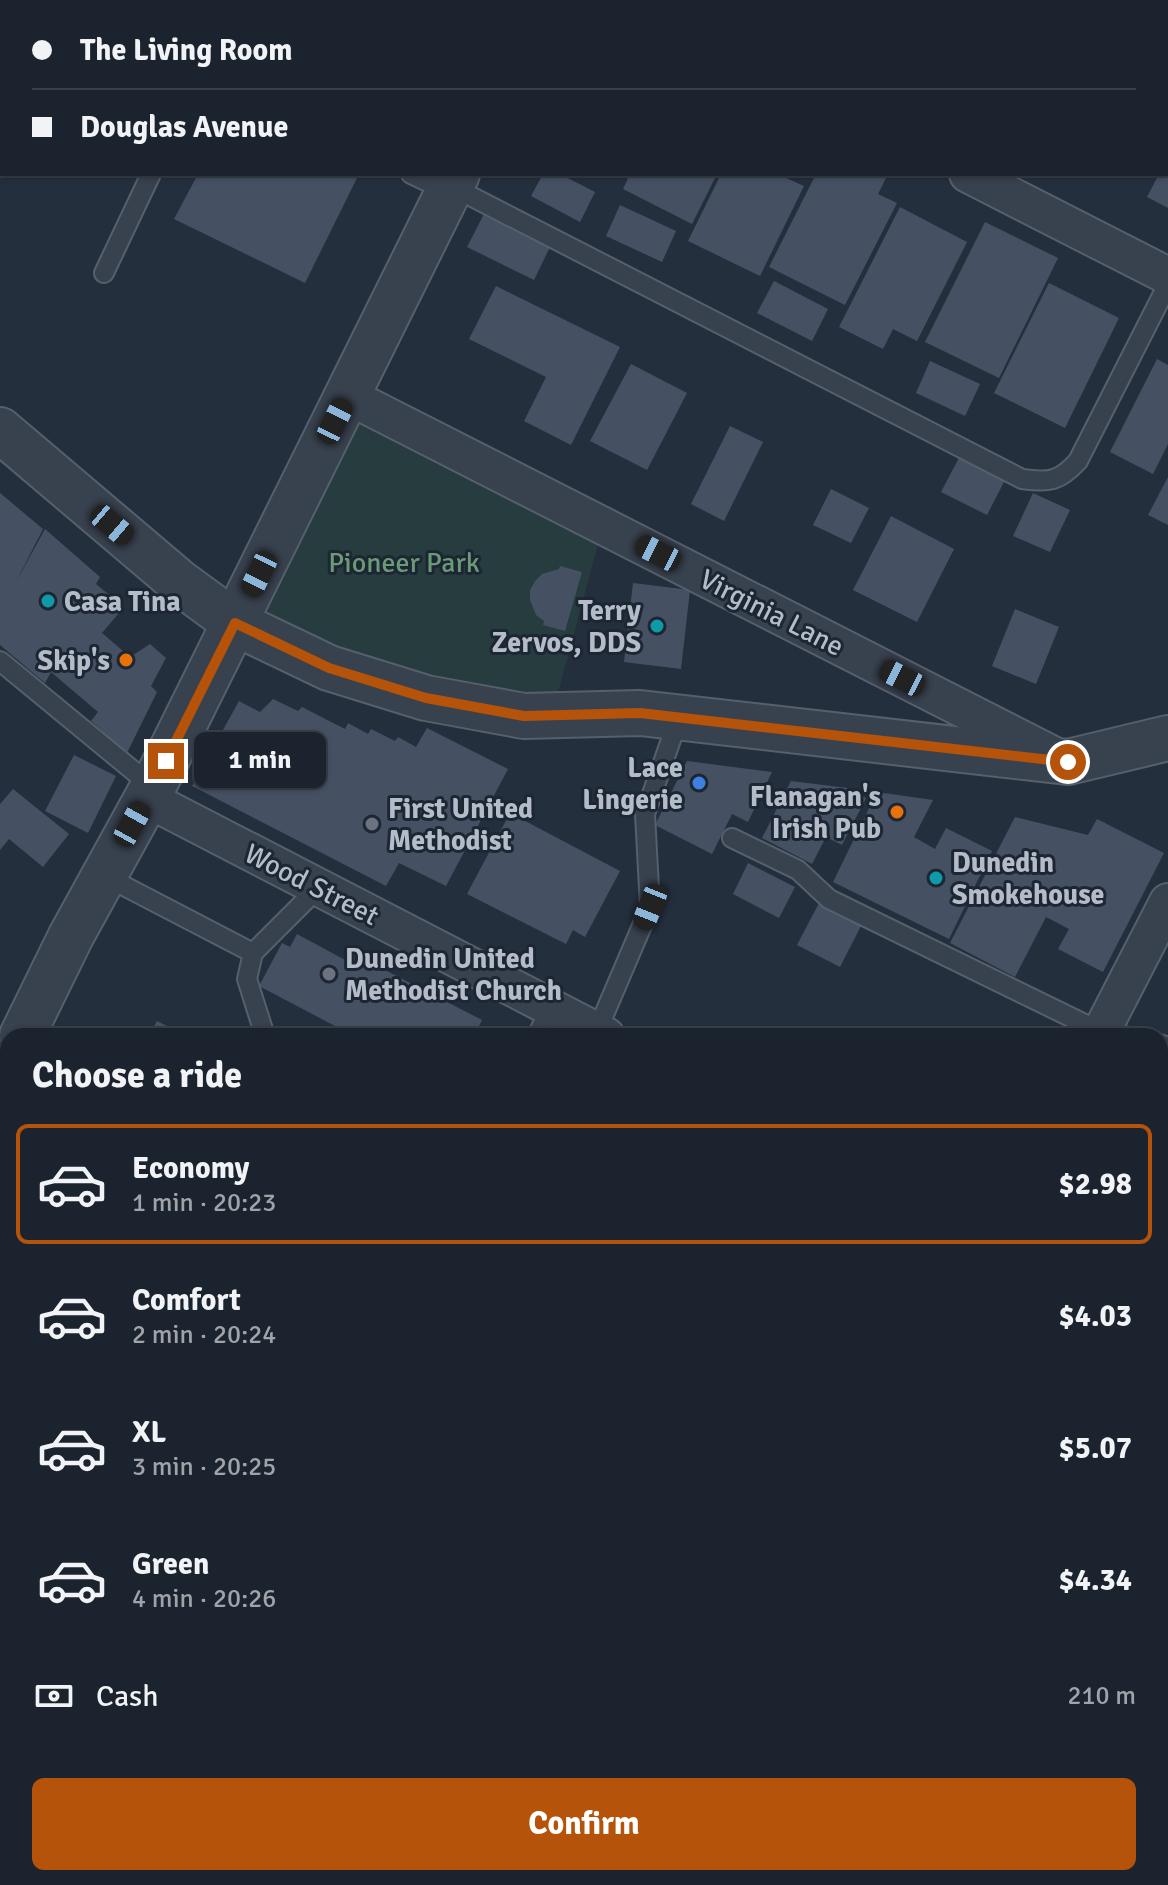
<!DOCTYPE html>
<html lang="en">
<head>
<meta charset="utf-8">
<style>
  body { margin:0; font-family:Signika,sans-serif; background:#242b36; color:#f1f3f6; height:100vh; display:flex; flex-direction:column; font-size:30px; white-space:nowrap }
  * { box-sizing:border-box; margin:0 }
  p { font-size:26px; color:#a0a4aa }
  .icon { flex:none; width:44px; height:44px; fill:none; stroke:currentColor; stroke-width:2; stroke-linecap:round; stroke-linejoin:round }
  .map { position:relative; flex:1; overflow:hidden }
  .panel { position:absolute; left:0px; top:1028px; width:1168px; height:858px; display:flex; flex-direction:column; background:#1b232e; border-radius:24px 24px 0 0; box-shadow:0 2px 6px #0004,0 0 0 2px #39404a }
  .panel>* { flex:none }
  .hud { position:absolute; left:0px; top:0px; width:1168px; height:176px; box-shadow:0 2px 6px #0004,0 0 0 2px #39404a; display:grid; align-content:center; height:176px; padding:0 32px; background:#1b232e }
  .end { position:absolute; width:36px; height:36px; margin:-18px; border:10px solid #b45309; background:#fff; box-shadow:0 0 0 4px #fff }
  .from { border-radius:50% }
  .bubble { position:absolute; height:56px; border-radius:12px; background:#1b232e; box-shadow:0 2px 6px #0004,0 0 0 2px #39404a; font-size:26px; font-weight:700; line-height:56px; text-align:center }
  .car { position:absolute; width:24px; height:48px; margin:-24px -12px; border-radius:10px; box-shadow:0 0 6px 2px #0007; background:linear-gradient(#222 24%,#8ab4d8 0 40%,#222 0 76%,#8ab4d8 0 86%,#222 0) }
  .hud b { display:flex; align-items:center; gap:28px; height:76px; font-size:30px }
  .hud b+b { border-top:2px solid #39404a }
  .hud i { width:20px; height:20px; background:#f1f3f6 }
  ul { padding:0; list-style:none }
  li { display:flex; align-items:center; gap:24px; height:120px; margin:0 16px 12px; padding:0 16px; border:4px solid transparent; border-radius:12px }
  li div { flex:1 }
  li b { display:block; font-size:30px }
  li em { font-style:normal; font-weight:700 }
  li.on { border-color:#b45309 }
  li>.icon { width:72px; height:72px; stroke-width:1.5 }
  h2 { padding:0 32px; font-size:36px; line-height:96px }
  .pay { display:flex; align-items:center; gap:20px; height:88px; padding:0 32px; font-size:30px }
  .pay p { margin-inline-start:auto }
  .cta { display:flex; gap:16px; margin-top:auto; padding:16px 32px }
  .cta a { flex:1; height:92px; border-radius:12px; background:#b45309; color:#fff; font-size:32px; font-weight:700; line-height:92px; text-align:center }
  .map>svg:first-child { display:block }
  .green { fill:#263c3f }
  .building { fill:#455162 }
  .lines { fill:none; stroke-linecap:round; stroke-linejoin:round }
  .service-casing { stroke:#565f6c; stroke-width:22 }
  .minor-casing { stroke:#565f6c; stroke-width:40 }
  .tertiary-casing { stroke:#565f6c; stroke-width:48 }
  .service { stroke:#38414e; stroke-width:18 }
  .minor { stroke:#38414e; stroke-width:36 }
  .tertiary { stroke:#38414e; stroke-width:44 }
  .route { stroke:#b45309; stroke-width:10 }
  .culture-dot { fill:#0f9aa8; stroke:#1d2633; stroke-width:3 }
  .food-dot { fill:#e8710a; stroke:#1d2633; stroke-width:3 }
  .shop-dot { fill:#3f7fe0; stroke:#1d2633; stroke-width:3 }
  .worship-dot { fill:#6b7280; stroke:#1d2633; stroke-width:3 }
  .labels { text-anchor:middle; stroke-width:6; stroke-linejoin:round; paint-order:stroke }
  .park-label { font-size:28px; fill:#6b9a76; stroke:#1d2633 }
  .poi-label { font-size:28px; font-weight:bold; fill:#b4bcc9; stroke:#1d2633; text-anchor:start }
  .street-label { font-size:28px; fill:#b4bcc9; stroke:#1d2633 }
</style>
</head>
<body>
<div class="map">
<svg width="1168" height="1885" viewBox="0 0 1168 1885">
  <rect width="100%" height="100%" fill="#242f3e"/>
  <polygon class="green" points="348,396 603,526 552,715 235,623"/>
  <g class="building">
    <polygon points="198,174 359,174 305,283 174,219"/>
    <polygon points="543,174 560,174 595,192 580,222 531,196"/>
    <polygon points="630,174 717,174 692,224 623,189"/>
    <polygon points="721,174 785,174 784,177 804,186 760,276 688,241"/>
    <polygon points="816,174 888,174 878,194 897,203 845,305 769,267"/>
    <polygon points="1159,174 1168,174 1168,208 1147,197"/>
    <polygon points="620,205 676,231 662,262 606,236"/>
    <polygon points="900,207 967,242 917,341 893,329 883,349 839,327"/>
    <polygon points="486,210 552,243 534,280 467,247"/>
    <polygon points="985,222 1058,258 999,378 925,342"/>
    <polygon points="774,281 828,309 812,341 757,313"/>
    <polygon points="1049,283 1119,318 1065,428 994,393"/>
    <polygon points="496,286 620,347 571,445 524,421 546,377 469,339"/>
    <polygon points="1157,359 1168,365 1168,444 1153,474 1110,452"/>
    <polygon points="930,361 980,384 965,416 916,393"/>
    <polygon points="631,364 687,393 647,470 590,441"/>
    <polygon points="730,426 763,442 724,521 691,504"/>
    <polygon points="961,454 1006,478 987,515 941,492"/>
    <polygon points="1168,477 1168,525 1148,515"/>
    <polygon points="831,489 869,508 851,543 813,525"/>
    <polygon points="0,493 43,529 16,582 45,529 100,577 96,584 124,607 102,633 130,657 150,644 166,658 151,686 157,692 127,753 91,721 98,712 51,672 45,683 0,645"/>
    <polygon points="1033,493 1070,510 1050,552 1013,536"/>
    <polygon points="891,516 954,549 917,622 853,590"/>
    <polygon points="560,566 582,572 565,631 543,625 544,621 536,615 530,600 530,590 535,581 542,574 559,569"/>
    <polygon points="633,583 690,590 681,669 624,662"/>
    <polygon points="1015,609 1059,627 1036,684 992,666"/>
    <polygon points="273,699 298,711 302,707 345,729 348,723 368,734 371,729 395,741 398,737 416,747 427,728 508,769 446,886 399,863 386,886 192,786 239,701 260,712"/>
    <polygon points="74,755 116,776 88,833 45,811"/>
    <polygon points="687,761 772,772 748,822 732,814 712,854 655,825"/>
    <polygon points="791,781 848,788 866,798 842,845 826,837 812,864 762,838"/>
    <polygon points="13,789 69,834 43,867 9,839 0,850 0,804"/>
    <polygon points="877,792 933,800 914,837 935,849 946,828 992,851 949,939 833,882"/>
    <polygon points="510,813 620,871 585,937 573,930 566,944 467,894"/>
    <polygon points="1015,817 1088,835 1097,819 1164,853 1103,972 1058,949 1069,929 1046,917 1015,977 950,943"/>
    <polygon points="748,863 795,887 779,918 733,894"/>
    <polygon points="819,903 862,924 840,967 797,945"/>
    <polygon points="297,934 347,961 352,953 482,1020 474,1036 330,1036 335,1026 259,986 282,943 290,947"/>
    <polygon points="157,1021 187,1036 149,1036"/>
    <polygon points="847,1026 867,1036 841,1036"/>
    <polygon points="0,1375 8,1380 8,1390 0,1404"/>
    <polygon points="8,1442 8,1527 0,1541 0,1456"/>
    <polygon points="8,1873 8,1878 24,1878 38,1885 2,1885"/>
    <polygon points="358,1878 424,1878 437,1885 354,1885"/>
    <polygon points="467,1878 622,1878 618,1885 464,1885"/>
    <polygon points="765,1878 768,1878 781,1885 761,1885"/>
    <polygon points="814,1878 836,1878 832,1885"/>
    <polygon points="869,1878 938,1878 935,1885 866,1885"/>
    <polygon points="972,1878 990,1878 1003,1885 968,1885"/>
  </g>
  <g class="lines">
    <g class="service-casing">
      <g id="service">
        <polyline points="237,2 238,0"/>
        <polyline points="382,2 384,0"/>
        <polyline points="1041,2 1042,0"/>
        <path d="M 411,174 L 426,181 L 451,186 L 1022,479 C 1049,483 1060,481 1078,461 L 1168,284"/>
        <polyline points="104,273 151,174"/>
        <polyline points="0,661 153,787"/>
        <polyline points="732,838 798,870 829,899 1101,1032 1125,1036"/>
        <polyline points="103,875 253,953"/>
        <polyline points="597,1031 650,907 645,814 679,717"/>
        <polyline points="265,1036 247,979 253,953 318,888"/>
        <polyline points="537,1036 551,1007"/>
        <polyline points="1160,1044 1168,1047"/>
        <polyline points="1160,1114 1168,1098"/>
        <polyline points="1160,1236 1168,1241"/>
        <polyline points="0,1624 8,1630"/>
        <polyline points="0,1757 8,1759"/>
      </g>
    </g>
    <g class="minor-casing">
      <g id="minor">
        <polyline points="422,0 424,2"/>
        <polyline points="628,0 632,2"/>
        <polyline points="968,174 1168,276"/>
        <polyline points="348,396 1055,756"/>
        <polyline points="146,798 606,1036"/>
        <polyline points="1099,1036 1168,902"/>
        <polyline points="0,1289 8,1293"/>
        <polyline points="1160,1322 1168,1326"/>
        <polyline points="0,1866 5,1856"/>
        <polyline points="50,1878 65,1885"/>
        <polyline points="1130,1878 1144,1885"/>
        <polyline points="668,1885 671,1878"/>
      </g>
    </g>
    <g class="tertiary-casing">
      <g id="tertiary">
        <polyline points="544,2 545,0"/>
        <polyline points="0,430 179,582 235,623 329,668 426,698 524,716 640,713 1068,762 1168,738"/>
        <polyline points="22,1036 71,936 153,787 457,174"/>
        <polyline points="0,1080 8,1064"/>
      </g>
    </g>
    <use href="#service" class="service"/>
    <use href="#minor" class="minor"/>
    <use href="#tertiary" class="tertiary"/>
  </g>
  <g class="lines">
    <polyline class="route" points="166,761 235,623 329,668 426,698 524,716 640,713 1068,762"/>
  </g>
  <g class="culture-dot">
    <circle cx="48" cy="601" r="8"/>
    <circle cx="657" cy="626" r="8"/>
    <circle cx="936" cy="878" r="8"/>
  </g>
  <g class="food-dot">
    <circle cx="126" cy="660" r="8"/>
    <circle cx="897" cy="812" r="8"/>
  </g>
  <circle class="shop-dot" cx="699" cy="783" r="8"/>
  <g class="worship-dot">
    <circle cx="372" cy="824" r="8"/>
    <circle cx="329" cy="974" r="8"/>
  </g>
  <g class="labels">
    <g class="park-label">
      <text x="404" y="572">Pioneer Park</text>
    </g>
    <g class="poi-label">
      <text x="64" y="611">Casa Tina</text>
      <text x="641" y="620" text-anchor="end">Terry<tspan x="641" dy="32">Zervos, DDS</tspan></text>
      <text x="110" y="670" text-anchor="end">Skip's</text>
      <text x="683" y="777" text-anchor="end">Lace<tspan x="683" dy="32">Lingerie</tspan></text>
      <text x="881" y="806" text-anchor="end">Flanagan's<tspan x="881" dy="32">Irish Pub</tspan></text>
      <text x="388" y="818">First United<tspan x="388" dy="32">Methodist</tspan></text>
      <text x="952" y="872">Dunedin<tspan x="952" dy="32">Smokehouse</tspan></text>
      <text x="345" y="968">Dunedin United<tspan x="345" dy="32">Methodist Church</tspan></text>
    </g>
    <g class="street-label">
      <text transform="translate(772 612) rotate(27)" y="10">Virginia Lane</text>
      <text transform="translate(312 884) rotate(27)" y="10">Wood Street</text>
    </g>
  </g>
</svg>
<i class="end from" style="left:1068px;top:762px"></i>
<i class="end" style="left:166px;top:761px"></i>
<div class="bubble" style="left:194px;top:732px;width:132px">1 min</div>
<i class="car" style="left:335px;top:421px;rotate:26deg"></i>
<i class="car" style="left:112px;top:525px;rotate:130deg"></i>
<i class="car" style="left:658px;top:553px;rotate:297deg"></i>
<i class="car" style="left:259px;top:574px;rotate:206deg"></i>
<i class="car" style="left:902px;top:678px;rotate:297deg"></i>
<i class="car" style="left:132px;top:824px;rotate:29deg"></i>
<i class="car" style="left:650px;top:907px;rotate:202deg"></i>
<div class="hud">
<b><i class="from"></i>The Living Room</b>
<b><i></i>Douglas Avenue</b>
</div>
<section class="panel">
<h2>Choose a ride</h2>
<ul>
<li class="on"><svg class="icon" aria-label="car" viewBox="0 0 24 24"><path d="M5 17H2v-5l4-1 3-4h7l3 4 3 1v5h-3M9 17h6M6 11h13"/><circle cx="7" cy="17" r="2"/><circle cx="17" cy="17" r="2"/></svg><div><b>Economy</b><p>1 min · 20:23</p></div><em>$2.98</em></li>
<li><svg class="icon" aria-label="car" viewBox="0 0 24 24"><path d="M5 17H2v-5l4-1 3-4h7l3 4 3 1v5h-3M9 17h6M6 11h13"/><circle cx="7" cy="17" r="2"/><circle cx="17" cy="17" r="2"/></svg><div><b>Comfort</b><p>2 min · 20:24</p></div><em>$4.03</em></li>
<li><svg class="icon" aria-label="car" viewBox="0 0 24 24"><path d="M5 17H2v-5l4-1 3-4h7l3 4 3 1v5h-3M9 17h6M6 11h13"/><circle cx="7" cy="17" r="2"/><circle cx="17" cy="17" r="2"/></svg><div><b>XL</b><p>3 min · 20:25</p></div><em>$5.07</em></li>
<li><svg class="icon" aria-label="car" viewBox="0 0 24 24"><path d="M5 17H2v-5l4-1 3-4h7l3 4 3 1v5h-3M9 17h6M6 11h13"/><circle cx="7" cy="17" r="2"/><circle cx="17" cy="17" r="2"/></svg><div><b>Green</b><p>4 min · 20:26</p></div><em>$4.34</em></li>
</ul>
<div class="pay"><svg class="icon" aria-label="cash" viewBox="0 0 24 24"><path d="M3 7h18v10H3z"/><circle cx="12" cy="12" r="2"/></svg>Cash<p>210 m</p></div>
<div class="cta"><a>Confirm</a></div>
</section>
</div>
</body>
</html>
